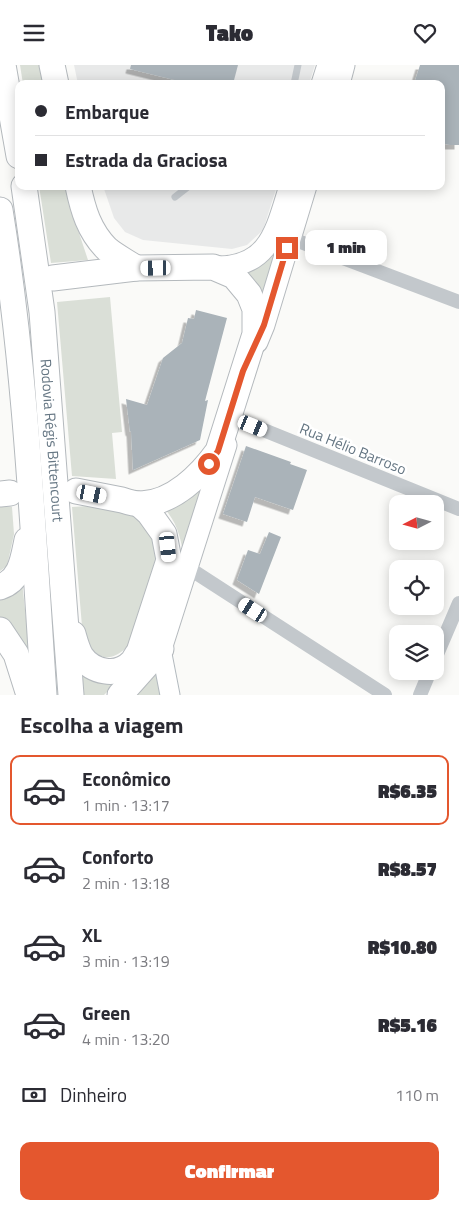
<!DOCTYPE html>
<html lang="pt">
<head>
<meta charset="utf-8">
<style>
  body { margin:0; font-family:"Titillium Web",sans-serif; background:#f2f2f3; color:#2b2b33; height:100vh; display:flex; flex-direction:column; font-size:19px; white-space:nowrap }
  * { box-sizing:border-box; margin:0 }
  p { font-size:16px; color:#7c7c81 }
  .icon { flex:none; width:28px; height:28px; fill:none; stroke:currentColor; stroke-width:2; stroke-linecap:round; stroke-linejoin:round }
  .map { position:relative; height:630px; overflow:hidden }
  .sheet { display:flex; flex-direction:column; background:#fff; flex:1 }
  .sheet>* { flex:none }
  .top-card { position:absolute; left:15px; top:15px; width:430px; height:110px; border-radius:10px; box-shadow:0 2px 12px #0003; display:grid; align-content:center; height:110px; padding:0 20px; background:#fff }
  .needle { width:32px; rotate:264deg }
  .tools { position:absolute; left:389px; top:430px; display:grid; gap:10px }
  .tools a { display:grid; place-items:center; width:55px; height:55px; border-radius:10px; background:#fff; box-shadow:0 2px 12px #0003; font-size:25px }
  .end { position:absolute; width:22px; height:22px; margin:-11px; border:6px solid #e4572e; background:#fff; box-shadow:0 0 0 2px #fff }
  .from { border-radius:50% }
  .bubble { position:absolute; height:35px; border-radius:10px; background:#fff; box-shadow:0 2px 12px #0003; font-size:16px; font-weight:800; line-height:35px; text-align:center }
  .car { position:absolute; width:15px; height:30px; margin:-15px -8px; border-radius:6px; box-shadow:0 0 4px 1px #0007; background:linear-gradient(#fff 24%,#345 0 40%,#fff 0 76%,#345 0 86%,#fff 0) }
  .top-card b { display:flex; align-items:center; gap:18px; height:48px; font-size:19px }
  .top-card b+b { border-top:1px solid #e1e1e2 }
  .top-card i { width:12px; height:12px; background:#2b2b33 }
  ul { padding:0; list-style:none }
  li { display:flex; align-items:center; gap:15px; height:70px; margin:0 10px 8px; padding:0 10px; border:2px solid transparent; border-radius:10px }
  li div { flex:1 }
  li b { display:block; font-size:19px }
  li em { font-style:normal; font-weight:800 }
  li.selected { border-color:#e4572e }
  li>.icon { width:45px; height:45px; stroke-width:1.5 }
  h2 { padding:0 20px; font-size:22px; line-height:60px }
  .pay { display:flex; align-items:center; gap:12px; height:55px; padding:0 20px; font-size:19px }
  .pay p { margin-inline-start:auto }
  .cta { display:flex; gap:10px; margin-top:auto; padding:10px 20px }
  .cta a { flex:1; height:58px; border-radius:10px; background:#e4572e; color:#fff; font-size:20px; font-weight:800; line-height:58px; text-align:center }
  header { display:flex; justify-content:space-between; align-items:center; height:65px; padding:0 20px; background:#fff; font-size:22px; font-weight:800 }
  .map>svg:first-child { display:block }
  .built { fill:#e8e9e9 }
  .green { fill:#dadfd7 }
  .building { fill:#aab3b9; filter:url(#shadow) }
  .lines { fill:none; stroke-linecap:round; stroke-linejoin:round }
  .secondary-casing { stroke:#b3babf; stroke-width:21 }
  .primary-casing { stroke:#b5babe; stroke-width:23 }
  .motorway-casing { stroke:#b4b9bd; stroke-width:27 }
  .service { stroke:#c3c8cc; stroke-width:7 }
  .minor { stroke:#c3c8cc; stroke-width:14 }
  .secondary { stroke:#fff; stroke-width:19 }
  .primary { stroke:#fff; stroke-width:21 }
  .motorway { stroke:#fff; stroke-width:25 }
  .route { stroke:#e4572e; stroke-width:6 }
  .labels { text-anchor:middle; stroke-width:5; stroke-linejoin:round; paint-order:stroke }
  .street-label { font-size:15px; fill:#657683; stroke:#fff }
</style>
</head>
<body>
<header><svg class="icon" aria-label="menu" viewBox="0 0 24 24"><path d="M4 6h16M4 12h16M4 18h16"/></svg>Tako<svg class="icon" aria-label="heart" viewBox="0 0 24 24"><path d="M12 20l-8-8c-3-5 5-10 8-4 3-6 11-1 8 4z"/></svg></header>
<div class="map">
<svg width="459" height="630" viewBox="0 0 459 630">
  <defs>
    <filter id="shadow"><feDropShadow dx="-4.5" dy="4.5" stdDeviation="0" flood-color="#0004"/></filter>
  </defs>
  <rect width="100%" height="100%" fill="#fafaf8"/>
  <g class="built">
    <polygon points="74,0 315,0 309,19 78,19"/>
    <polygon points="103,121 277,121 263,165 247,180 232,184 143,175 125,167 114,153"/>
  </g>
  <g class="green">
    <polygon points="20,0 43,0 46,19 23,19"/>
    <polygon points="39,121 66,121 70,141 88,195 51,198"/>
    <polygon points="275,186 263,228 261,228 242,206 263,198"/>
    <polygon points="110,232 122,367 112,368 116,414 72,411 57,237"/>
    <path d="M 208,408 L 183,488 C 180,469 176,456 163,442 Z"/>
    <polygon points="0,441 12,442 14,469 7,501 0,506"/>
    <path d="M 88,441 C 109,441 131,441 146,458 C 153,465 156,480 160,490 L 129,580 C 110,600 96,594 83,573 L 72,442 Z"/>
    <polygon points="22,517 31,599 0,555 0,534"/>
    <polygon points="78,601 115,619 104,630 80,630"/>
    <polygon points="156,604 164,630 136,630"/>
  </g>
  <g class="building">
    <polygon points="131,0 238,0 233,19 191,19 130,4"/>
    <polygon points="420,0 459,0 459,80 450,80 441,78 441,19 414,19"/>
    <polygon points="196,245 227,253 205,336 208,335 200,375 133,405 131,366 130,367 126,334 147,340 163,293 182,278 188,253 194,254"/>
    <polygon points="246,381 291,397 290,399 307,405 293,445 255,432 247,457 223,449"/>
    <polygon points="269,467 281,472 259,529 237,515 248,485 260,489"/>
  </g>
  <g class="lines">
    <g class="secondary-casing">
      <polyline id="secondary" points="161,584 170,630"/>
    </g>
    <g class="primary-casing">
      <g id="primary">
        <polyline points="322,19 328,0"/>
        <polyline points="339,19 344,0"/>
        <path d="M 213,202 C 270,204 276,165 290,121"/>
        <polyline points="257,277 264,260 306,121"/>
        <polyline points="161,584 226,380"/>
      </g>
    </g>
    <g class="motorway-casing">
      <g id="motorway">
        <polyline points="3,0 19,91"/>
        <polyline points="52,0 56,19"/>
        <path id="s1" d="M 24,121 L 42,247 L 71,630"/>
        <path d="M 78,121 C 83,145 89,166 107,184 C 115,191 127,197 136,203"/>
        <path d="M 0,145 C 26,305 33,468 44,630"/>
        <path d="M 53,213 L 136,203 L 213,202 L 234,211 L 249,229 L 255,244 L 255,269 L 218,386 C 201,410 173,438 141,439 C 135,439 128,437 122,435 C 106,432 91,429 76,426"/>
        <polyline points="0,429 10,428"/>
        <path d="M 0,522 C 21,515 23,494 27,475"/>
        <polyline points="0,565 16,589 29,630"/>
        <path d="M 73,569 C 75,576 77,584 81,591 C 92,607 117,613 132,597 C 135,594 136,590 139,587 L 169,495 L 164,469 L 149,448 L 139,439"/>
        <polyline points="120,630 161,584"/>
      </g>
    </g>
    <g class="service">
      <polyline points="294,19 298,0"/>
      <polyline points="175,132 189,121"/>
    </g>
    <g class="minor">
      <polyline points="290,173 459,237"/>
      <polyline points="234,353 459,444"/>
      <polyline points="187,502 385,630"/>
      <polyline points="435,594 459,538"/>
      <polyline points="420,630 430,606"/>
    </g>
    <use href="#secondary" class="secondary"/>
    <use href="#primary" class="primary"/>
    <use href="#motorway" class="motorway"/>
  </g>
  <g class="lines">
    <polyline class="route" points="209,399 218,386 243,306 264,260 287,183"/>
  </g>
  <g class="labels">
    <g class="street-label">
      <text dy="5" stroke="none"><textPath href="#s1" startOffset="256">Rodovia Régis Bittencourt</textPath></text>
      <text transform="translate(353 384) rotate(22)" y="5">Rua Hélio Barroso</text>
    </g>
  </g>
</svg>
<div class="tools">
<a><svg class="needle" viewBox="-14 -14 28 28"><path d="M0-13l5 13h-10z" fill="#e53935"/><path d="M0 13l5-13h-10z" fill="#7c7c81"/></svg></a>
<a><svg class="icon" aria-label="locate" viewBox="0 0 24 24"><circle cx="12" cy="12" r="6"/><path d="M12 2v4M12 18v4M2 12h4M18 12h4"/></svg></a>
<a><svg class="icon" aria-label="layers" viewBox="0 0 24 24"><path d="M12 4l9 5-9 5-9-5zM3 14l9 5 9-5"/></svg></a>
</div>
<i class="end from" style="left:209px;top:399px"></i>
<i class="end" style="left:287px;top:183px"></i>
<div class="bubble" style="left:305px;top:165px;width:82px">1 min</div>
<i class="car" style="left:156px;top:203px;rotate:269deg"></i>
<i class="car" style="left:253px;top:361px;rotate:112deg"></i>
<i class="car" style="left:92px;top:429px;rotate:102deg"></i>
<i class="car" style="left:168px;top:482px;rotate:174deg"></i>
<i class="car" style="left:253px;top:545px;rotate:303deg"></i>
<div class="top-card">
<b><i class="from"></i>Embarque</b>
<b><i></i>Estrada da Graciosa</b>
</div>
</div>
<section class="sheet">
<h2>Escolha a viagem</h2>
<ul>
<li class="selected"><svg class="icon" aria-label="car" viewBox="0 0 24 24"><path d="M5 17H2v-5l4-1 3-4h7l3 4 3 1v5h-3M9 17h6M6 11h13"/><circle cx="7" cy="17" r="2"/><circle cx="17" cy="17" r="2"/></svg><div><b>Econômico</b><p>1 min · 13:17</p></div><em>R$6.35</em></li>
<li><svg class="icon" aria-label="car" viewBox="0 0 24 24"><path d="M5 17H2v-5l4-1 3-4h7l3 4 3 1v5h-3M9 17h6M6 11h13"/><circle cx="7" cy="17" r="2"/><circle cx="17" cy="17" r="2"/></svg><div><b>Conforto</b><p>2 min · 13:18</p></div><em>R$8.57</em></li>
<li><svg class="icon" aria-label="car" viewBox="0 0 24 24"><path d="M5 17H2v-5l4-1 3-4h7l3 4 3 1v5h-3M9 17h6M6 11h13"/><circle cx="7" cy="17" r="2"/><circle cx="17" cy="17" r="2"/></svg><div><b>XL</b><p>3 min · 13:19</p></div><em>R$10.80</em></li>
<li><svg class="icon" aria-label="car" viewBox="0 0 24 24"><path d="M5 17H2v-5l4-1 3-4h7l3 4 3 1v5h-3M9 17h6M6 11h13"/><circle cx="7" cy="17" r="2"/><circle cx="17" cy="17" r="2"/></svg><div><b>Green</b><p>4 min · 13:20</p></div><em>R$5.16</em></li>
</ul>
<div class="pay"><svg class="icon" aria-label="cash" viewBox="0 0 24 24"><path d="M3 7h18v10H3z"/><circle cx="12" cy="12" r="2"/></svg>Dinheiro<p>110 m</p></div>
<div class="cta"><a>Confirmar</a></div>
</section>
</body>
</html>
